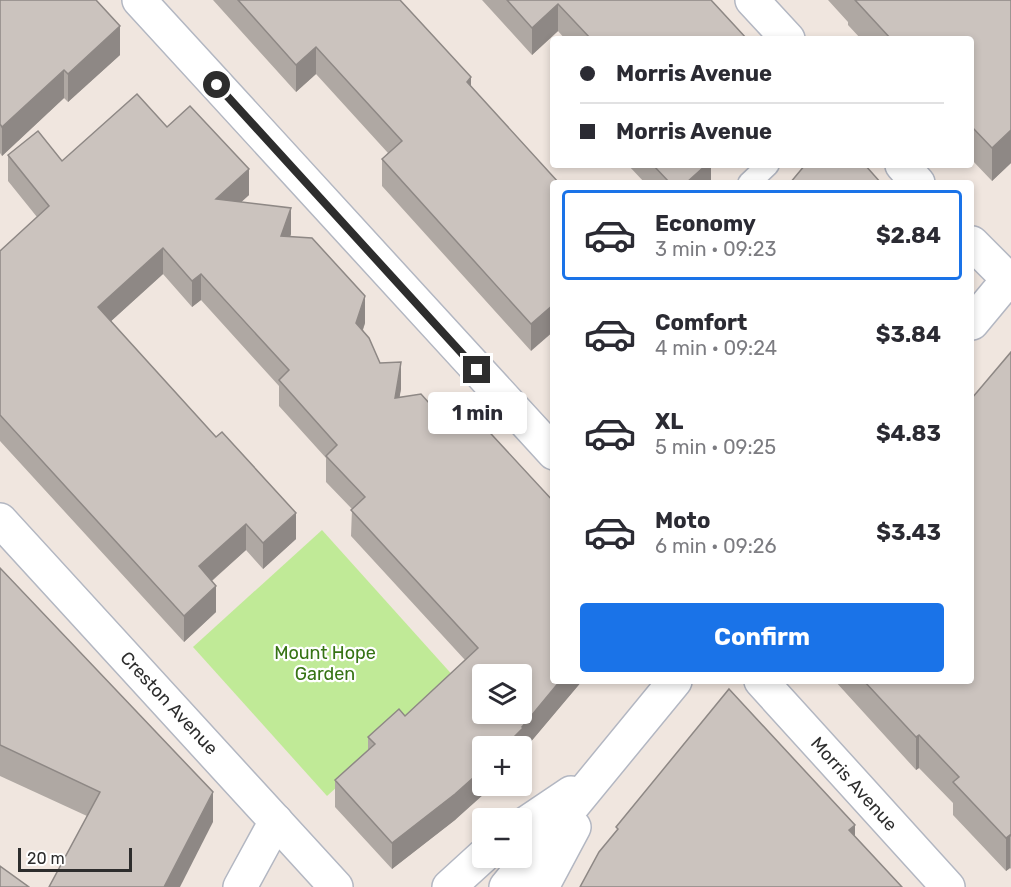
<!DOCTYPE html>
<html lang="en">
<head>
<meta charset="utf-8">
<style>
  body { margin:0; font-family:Rubik,sans-serif; background:#f2f2f3; color:#2b2b33; height:100vh; display:flex; flex-direction:column; font-size:22px; white-space:nowrap }
  * { box-sizing:border-box; margin:0 }
  p { font-size:20px; color:#7c7c81 }
  .icon { flex:none; width:33px; height:33px; fill:none; stroke:currentColor; stroke-width:2; stroke-linecap:round; stroke-linejoin:round }
  .map { position:relative; flex:1; overflow:hidden }
  .drawer { position:absolute; left:550px; top:180px; width:424px; height:504px; display:flex; flex-direction:column; background:#fff; border-radius:6px; box-shadow:0 3px 9px #0003 }
  .drawer>* { flex:none }
  .guide { position:absolute; left:550px; top:36px; width:424px; height:132px; border-radius:6px; box-shadow:0 3px 9px #0003; display:grid; align-content:center; height:132px; padding:0 30px; background:#fff }
  .fabs { position:absolute; left:472px; top:664px; display:grid; gap:12px }
  .fabs a { display:grid; place-items:center; width:60px; height:60px; border-radius:6px; background:#fff; box-shadow:0 3px 9px #0003; font-size:30px }
  .scale { position:absolute; left:18px; bottom:15px; width:114px; box-sizing:border-box; padding-left:6px; border:3px solid #2d2d2d; border-top:0; font-size:16px; line-height:21px; white-space:nowrap; color:#2d2d2d; -webkit-text-stroke:4px #fff; paint-order:stroke }
  .end { position:absolute; width:27px; height:27px; margin:-14px; border:8px solid #2d2d2d; background:#fff; box-shadow:0 0 0 3px #fff }
  .from { border-radius:50% }
  .bubble { position:absolute; height:42px; border-radius:6px; background:#fff; box-shadow:0 3px 9px #0003; font-size:20px; font-weight:700; line-height:42px; text-align:center }
  .guide b { display:flex; align-items:center; gap:21px; height:57px; font-size:22px }
  .guide b+b { border-top:2px solid #e1e1e2 }
  .guide i { width:15px; height:15px; background:#2b2b33 }
  ul { padding:10px 0 0; list-style:none }
  li { display:flex; align-items:center; gap:18px; height:90px; margin:0 12px 9px; padding:0 18px; border:3px solid transparent; border-radius:6px }
  li div { flex:1 }
  li b { display:block; font-size:22px }
  li em { font-style:normal; font-weight:700 }
  li.selected { border-color:#1a73e8 }
  li>.icon { width:54px; height:54px; stroke-width:1.5 }
  .action { display:flex; gap:12px; margin-top:auto; padding:12px 30px }
  .action a { flex:1; height:69px; border-radius:6px; background:#1a73e8; color:#fff; font-size:24px; font-weight:700; line-height:69px; text-align:center }
  .map>svg:first-child { display:block }
  .green { fill:#c0ea97 }
  .lines { fill:none; stroke-linecap:round; stroke-linejoin:round }
  .lane-casing { stroke:#b3b7c2; stroke-width:24 }
  .street-casing { stroke:#b3b7c2; stroke-width:36 }
  .secondary-casing { stroke:#b3b7c2; stroke-width:36 }
  .lane { stroke:#fff; stroke-width:21 }
  .street { stroke:#fff; stroke-width:33 }
  .secondary { stroke:#fff; stroke-width:33 }
  .wall { fill:#afa8a3 }
  .shaded-wall { fill:#8e8885 }
  .building { fill:#cbc3be; stroke:#8e8885; stroke-width:1.5; fill-rule:evenodd }
  .route { stroke:#2d2d2d; stroke-width:8 }
  .labels { text-anchor:middle; stroke-width:4.5; stroke-linejoin:round; paint-order:stroke }
  .park-label { font-size:18px; fill:#367314; stroke:#fff }
  .street-label { font-size:18px; fill:#2d2d2d; stroke:#fff }
</style>
</head>
<body>
<div class="map">
<svg width="1011" height="887" viewBox="0 0 1011 887">
  <rect width="100%" height="100%" fill="#f0e6df"/>
  <polygon class="green" points="322,530 456,679 327,796 193,647"/>
  <g class="lines">
    <g class="lane-casing">
      <polyline id="lane" points="749,183 768,165"/>
    </g>
    <g class="street-casing">
      <g id="street">
        <polyline points="139,0 554,453"/>
        <polyline points="752,0 788,39"/>
        <polyline points="902,165 918,183"/>
        <polyline points="972,243 1011,282"/>
        <polyline points="0,520 336,887"/>
        <polyline points="761,681 948,887"/>
        <polyline points="240,887 276,821"/>
      </g>
    </g>
    <g class="secondary-casing">
      <g id="secondary">
        <polyline points="972,323 1011,276"/>
        <polyline points="522,826 571,793"/>
        <polyline points="449,887 483,856"/>
        <polyline points="506,887 675,681"/>
        <polyline points="542,887 574,827"/>
      </g>
    </g>
    <use href="#lane" class="lane"/>
    <use href="#street" class="street"/>
    <use href="#secondary" class="secondary"/>
  </g>
  <g class="wall">
    <polygon points="0,0 120,55 68,102 64,98 2,156 0,153"/>
    <polygon points="213,0 400,0 471,87 559,183 531,351 382,186 382,159 388,153 316,74 296,92"/>
    <polygon points="482,0 711,0 747,39 565,39 558,31 532,55"/>
    <polygon points="828,0 1011,0 1011,163 992,181 972,160 972,39 861,39 848,25 848,22"/>
    <polygon points="167,127 249,195 241,202 291,234 290,237 365,323 363,330 380,363 401,389 399,397 554,681 582,681 523,751 523,754 522,755 522,747 455,820 392,869 335,807 335,780 368,750 368,737 405,716 465,660 351,536 352,509 326,482 326,458 279,406 279,386 201,300 192,307 163,274 111,321 296,539 263,569 246,550 212,581 216,612 184,642 0,441 0,251 37,217 8,181 8,155 62,161"/>
    <polygon points="628,165 711,165 711,183 645,183"/>
    <polygon points="1011,352 1011,869 1010,868 1006,871 953,815 953,803 919,768 916,770 835,681 972,681"/>
    <polygon points="0,568 213,822 87,816 0,776"/>
  </g>
  <g class="shaded-wall">
    <polygon points="558,4 558,31 532,55 532,28"/>
    <polygon points="120,26 120,55 68,102 68,74"/>
    <polygon points="316,47 316,74 296,92 296,65"/>
    <polygon points="64,70 64,98 2,156 2,127"/>
    <polygon points="471,77 471,105 467,82"/>
    <polygon points="1011,130 1011,163 992,181 992,148"/>
    <polygon points="706,165 711,165 711,183 686,183"/>
    <polygon points="249,169 249,195 216,225 216,199"/>
    <polygon points="291,208 291,234 281,263 281,236"/>
    <polygon points="163,248 163,274 98,333 98,307"/>
    <polygon points="201,274 201,300 192,307 192,281"/>
    <polygon points="365,296 365,323 356,349 356,323"/>
    <polygon points="554,304 554,331 531,351 531,324"/>
    <polygon points="401,362 401,389 395,424 395,398"/>
    <polygon points="296,513 296,539 263,569 263,543"/>
    <polygon points="246,524 246,550 199,592 199,566"/>
    <polygon points="216,586 216,612 184,642 184,616"/>
    <polygon points="560,681 582,681 523,751 523,754 522,755 522,747 507,747 510,741"/>
    <polygon points="919,735 919,768 916,770 916,737"/>
    <polygon points="483,769 483,786 493,786 455,820 392,869 392,843"/>
    <polygon points="213,792 213,822 180,887 164,887"/>
    <polygon points="855,825 855,853 849,830"/>
    <polygon points="1010,835 1010,868 1006,871 1006,838"/>
  </g>
  <g class="building">
    <polygon points="0,0 96,0 120,26 68,74 64,70 2,127 0,124"/>
    <polygon points="238,0 400,0 471,77 467,82 559,183 554,183 554,304 531,324 382,159 402,141 316,47 296,65"/>
    <polygon points="507,0 711,0 747,39 591,39 558,4 532,28"/>
    <polygon points="855,0 1011,0 1011,130 992,148 972,127 972,39 891,39"/>
    <path d="M 137,94 L 167,127 L 190,106 L 249,169 L 216,199 L 291,208 L 281,236 L 312,238 L 365,296 L 356,323 L 369,338 L 380,363 L 401,362 L 395,398 L 421,394 L 438,413 L 456,396 L 554,502 L 554,681 L 560,681 L 522,727 L 523,728 L 510,741 L 512,743 L 507,747 L 483,747 L 483,769 L 455,794 L 392,843 L 335,780 L 375,744 L 368,737 L 399,709 L 405,716 L 478,648 L 351,510 L 365,497 L 326,456 L 337,445 L 279,380 L 289,370 L 201,274 L 192,281 L 163,248 L 98,307 L 216,437 L 222,432 L 296,513 L 263,543 L 246,524 L 199,566 L 216,586 L 184,616 L 0,415 L 0,251 L 49,206 L 8,155 L 38,131 L 62,161 ZM 483,675 L 522,675 L 522,714 L 483,714 Z"/>
    <polygon points="653,165 706,165 686,183 670,183"/>
    <polygon points="805,165 865,165 881,183 790,183"/>
    <polygon points="1011,352 1011,836 1010,835 1006,838 953,782 959,777 919,735 916,737 864,681 972,681 972,398"/>
    <polygon points="0,568 213,792 164,887 49,887 100,792 0,745"/>
    <polygon points="729,689 855,825 849,830 902,887 580,887 599,852 618,829 616,827"/>
    <polygon points="0,866 29,887 0,887"/>
  </g>
  <g class="lines">
    <polyline class="route" points="217,85 477,370"/>
  </g>
  <g class="labels">
    <g class="park-label">
      <text x="325" y="659">Mount Hope<tspan x="325" dy="21">Garden</tspan></text>
    </g>
    <g class="street-label">
      <text transform="translate(169 703) rotate(47)" y="6">Creston Avenue</text>
      <text transform="translate(854 784) rotate(48)" y="6">Morris Avenue</text>
    </g>
  </g>
</svg>
<div class="fabs">
<a><svg class="icon" aria-label="layers" viewBox="0 0 24 24"><path d="M12 4l9 5-9 5-9-5zM3 14l9 5 9-5"/></svg></a>
<a>+</a>
<a>−</a>
</div>
<div class="scale">20 m</div>
<i class="end from" style="left:217px;top:85px"></i>
<i class="end" style="left:477px;top:370px"></i>
<div class="bubble" style="left:428px;top:392px;width:99px">1 min</div>
<div class="guide">
<b><i class="from"></i>Morris Avenue</b>
<b><i></i>Morris Avenue</b>
</div>
<section class="drawer">
<ul>
<li class="selected"><svg class="icon" aria-label="car" viewBox="0 0 24 24"><path d="M5 17H2v-5l4-1 3-4h7l3 4 3 1v5h-3M9 17h6M6 11h13"/><circle cx="7" cy="17" r="2"/><circle cx="17" cy="17" r="2"/></svg><div><b>Economy</b><p>3 min · 09:23</p></div><em>$2.84</em></li>
<li><svg class="icon" aria-label="car" viewBox="0 0 24 24"><path d="M5 17H2v-5l4-1 3-4h7l3 4 3 1v5h-3M9 17h6M6 11h13"/><circle cx="7" cy="17" r="2"/><circle cx="17" cy="17" r="2"/></svg><div><b>Comfort</b><p>4 min · 09:24</p></div><em>$3.84</em></li>
<li><svg class="icon" aria-label="car" viewBox="0 0 24 24"><path d="M5 17H2v-5l4-1 3-4h7l3 4 3 1v5h-3M9 17h6M6 11h13"/><circle cx="7" cy="17" r="2"/><circle cx="17" cy="17" r="2"/></svg><div><b>XL</b><p>5 min · 09:25</p></div><em>$4.83</em></li>
<li><svg class="icon" aria-label="car" viewBox="0 0 24 24"><path d="M5 17H2v-5l4-1 3-4h7l3 4 3 1v5h-3M9 17h6M6 11h13"/><circle cx="7" cy="17" r="2"/><circle cx="17" cy="17" r="2"/></svg><div><b>Moto</b><p>6 min · 09:26</p></div><em>$3.43</em></li>
</ul>
<div class="action"><a>Confirm</a></div>
</section>
</div>
</body>
</html>
